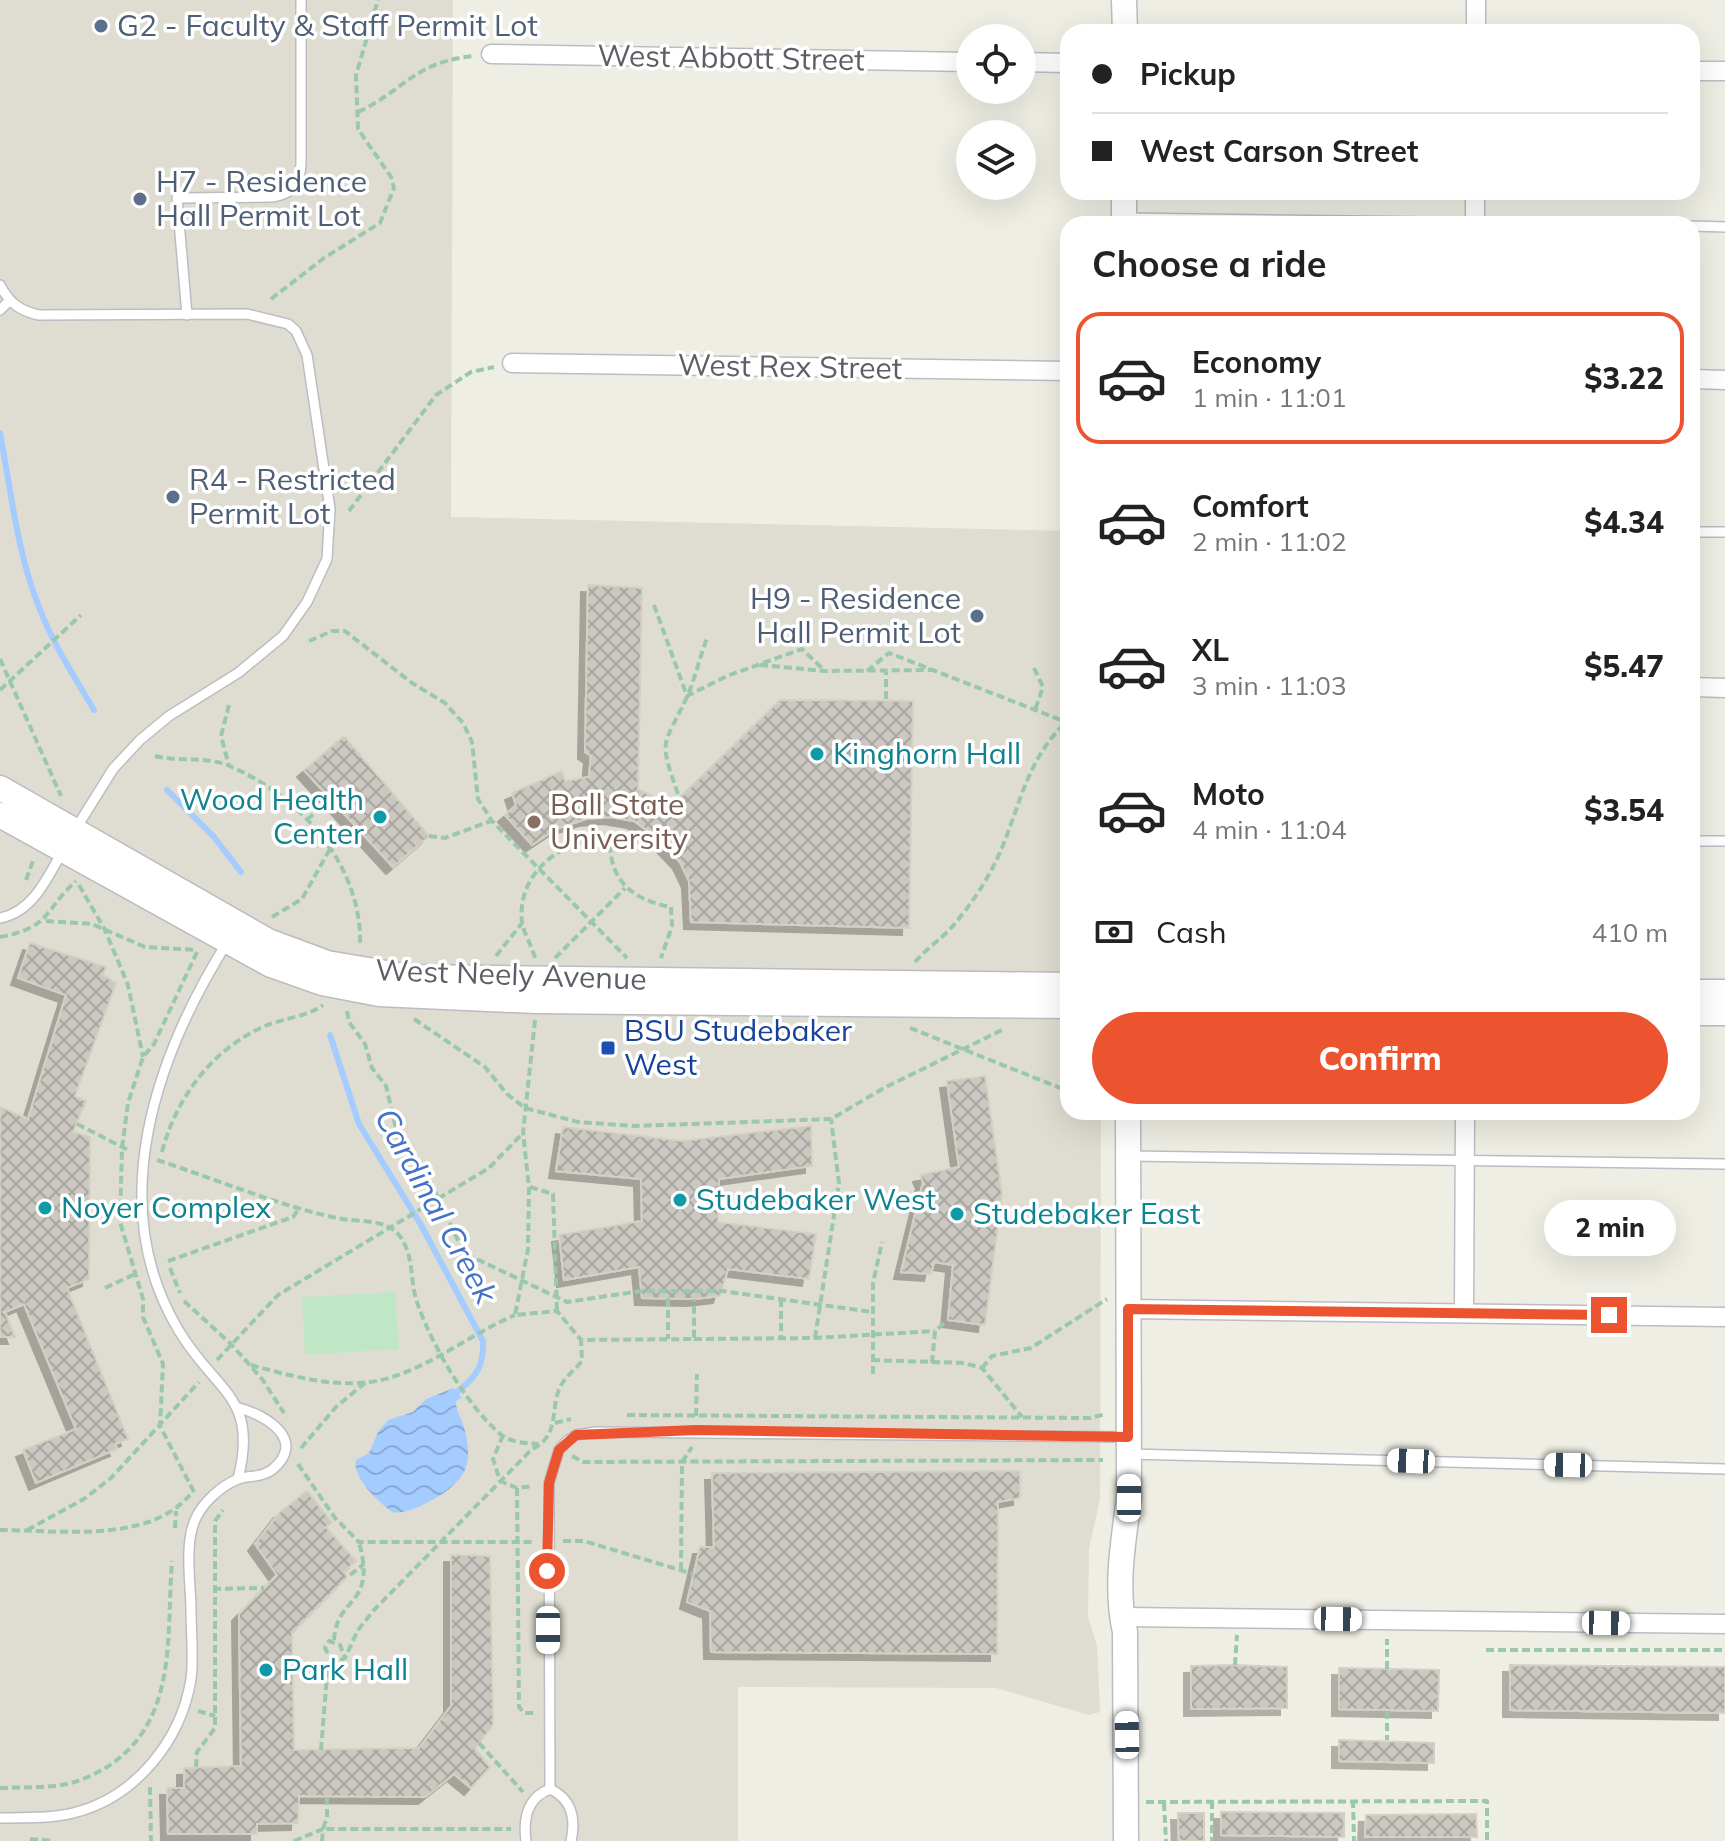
<!DOCTYPE html>
<html lang="en">
<head>
<meta charset="utf-8">
<style>
  body { margin:0; font-family:Mulish,sans-serif; background:#f6f6f6; color:#222; height:100vh; display:flex; flex-direction:column; font-size:30px; white-space:nowrap }
  * { box-sizing:border-box; margin:0 }
  p { font-size:26px; color:#767676 }
  .icon { flex:none; width:44px; height:44px; fill:none; stroke:currentColor; stroke-width:2; stroke-linecap:round; stroke-linejoin:round }
  .map { position:relative; flex:1; overflow:hidden }
  .sheet { position:absolute; left:1060px; top:216px; width:640px; height:904px; display:flex; flex-direction:column; background:#fff; border-radius:24px; box-shadow:0 8px 32px #0002 }
  .sheet>* { flex:none }
  .banner { position:absolute; left:1060px; top:24px; width:640px; height:176px; border-radius:24px; box-shadow:0 8px 32px #0002; display:grid; align-content:center; height:176px; padding:0 32px; background:#fff }
  .buttons { position:absolute; left:956px; top:24px; display:grid; gap:16px }
  .buttons a { display:grid; place-items:center; width:80px; height:80px; border-radius:50%; background:#fff; box-shadow:0 8px 32px #0002; font-size:40px }
  .end { position:absolute; width:36px; height:36px; margin:-18px; border:10px solid #eb542e; background:#fff; box-shadow:0 0 0 4px #fff }
  .from { border-radius:50% }
  .bubble { position:absolute; height:56px; border-radius:28px; background:#fff; box-shadow:0 8px 32px #0002; font-size:26px; font-weight:800; line-height:56px; text-align:center }
  .car { position:absolute; width:24px; height:48px; margin:-24px -12px; border-radius:10px; box-shadow:0 0 6px 2px #0007; background:linear-gradient(#fff 24%,#345 0 40%,#fff 0 76%,#345 0 86%,#fff 0) }
  .banner b { display:flex; align-items:center; gap:28px; height:76px; font-size:30px }
  .banner b+b { border-top:2px solid #e0e0e0 }
  .banner i { width:20px; height:20px; background:#222 }
  ul { padding:0; list-style:none }
  li { display:flex; align-items:center; gap:24px; height:132px; margin:0 16px 12px; padding:0 16px; border:4px solid transparent; border-radius:24px }
  li div { flex:1 }
  li b { display:block; font-size:30px }
  li em { font-style:normal; font-weight:800 }
  li.selected { border-color:#eb542e }
  li>.icon { width:72px; height:72px; stroke-width:1.5 }
  h2 { padding:0 32px; font-size:36px; line-height:96px }
  .pay { display:flex; align-items:center; gap:20px; height:88px; padding:0 32px; font-size:30px }
  .pay p { margin-inline-start:auto }
  .cta { display:flex; gap:16px; margin-top:auto; padding:16px 32px }
  .cta a { flex:1; height:92px; border-radius:48px; background:#eb542e; color:#fff; font-size:32px; font-weight:800; line-height:92px; text-align:center }
  .map>svg:first-child { display:block }
  .education { fill:#dfddd2 }
  .pitch { fill:#c0e7c5 }
  .water { fill:url(#water-waves) }
  .lines { fill:none; stroke-linecap:round; stroke-linejoin:round }
  .stream { stroke:#a4ccff; stroke-width:6 }
  .building { fill:url(#building-cross-hatch); stroke:#d4d0c2; stroke-width:2; filter:url(#shadow) }
  .lane-casing { stroke:#bcbdc3; stroke-width:12 }
  .street-casing { stroke:#bcbdc3; stroke-width:21 }
  .secondary-casing { stroke:#babcc2; stroke-width:27 }
  .path { stroke:#99c8ac; stroke-width:4; stroke-dasharray:8 4; stroke-linecap:butt }
  .lane { stroke:#fff; stroke-width:9 }
  .street { stroke:#fff; stroke-width:18 }
  .secondary { stroke:#fff; stroke-width:24 }
  .route { stroke:#eb542e; stroke-width:10 }
  .service-dot { fill:#5c6f8a; stroke:#fff; stroke-width:3 }
  .culture-dot { fill:#0f9aa8; stroke:#fff; stroke-width:3 }
  .education-dot { fill:#8d6e63; stroke:#fff; stroke-width:3 }
  .transit-dot { fill:#1a4fb4; stroke:#fff; stroke-width:3 }
  .labels { text-anchor:middle; stroke-width:7; stroke-linejoin:round; paint-order:stroke }
  .service-label { font-size:30px; fill:#4e5e75; stroke:#fff; text-anchor:start }
  .street-label { font-size:30px; fill:#5c5f65; stroke:#fff }
  .culture-label { font-size:30px; fill:#0d838f; stroke:#fff; text-anchor:start }
  .education-label { font-size:30px; fill:#785e54; stroke:#fff; text-anchor:start }
  .transit-label { font-size:30px; fill:#164399; stroke:#fff; text-anchor:start }
  .water-label { font-size:32px; font-style:italic; fill:#4473c5; stroke:#fff }
</style>
</head>
<body>
<div class="map">
<svg width="1725" height="1841" viewBox="0 0 1725 1841">
  <defs>
    <pattern id="water-waves" width="16" height="10" patternUnits="userSpaceOnUse" patternTransform="scale(2)"><rect width="16" height="10" fill="#a4ccff"/><path d="M0 5q4-4 8 0t8 0" fill="none" stroke="#89a9d2"/></pattern>
    <pattern id="building-cross-hatch" width="8" height="8" patternUnits="userSpaceOnUse" patternTransform="scale(2)"><rect width="8" height="8" fill="#cac8c1"/><path d="M0 0l8 8M0 8l8-8" fill="none" stroke="#a7a6a0"/></pattern>
    <filter id="shadow"><feDropShadow dx="-7" dy="7" stdDeviation="0" flood-color="#0004"/></filter>
  </defs>
  <rect width="100%" height="100%" fill="#efeee4"/>
  <polygon class="education" points="0,0 453,0 451,517 1068,531 1068,1112 1101,1112 1100,1499 1089,1549 1088,1618 1097,1645 1100,1712 1089,1715 996,1688 738,1687 738,1841 0,1841"/>
  <polygon class="pitch" points="395,1292 399,1349 305,1355 302,1297"/>
  <path class="water" d="M 454,1388 L 462,1398 L 456,1401 C 456,1411 460,1415 463,1424 C 475,1463 467,1481 432,1500 C 421,1506 404,1515 392,1512 C 378,1501 352,1478 356,1460 L 369,1453 L 378,1432 L 388,1420 L 413,1412 L 426,1399 Z"/>
  <g class="lines">
    <g class="stream">
      <path d="M 0,433 C 11,490 17,553 39,607 C 53,644 74,676 94,710"/>
      <polyline points="167,790 214,837 241,872"/>
      <path d="M 330,1035 L 359,1124 L 421,1225 L 483,1341 C 484,1366 477,1376 457,1392"/>
    </g>
  </g>
  <g class="building">
    <polygon points="588,585 642,588 638,789 671,806 780,700 913,701 909,928 691,922 689,881 680,862 656,837 634,821 610,817 586,819 556,829 532,845 505,815 516,805 512,793 562,771 565,781 589,777 591,756 585,752"/>
    <polygon points="344,736 429,836 393,867 304,770"/>
    <polygon points="30,943 106,967 103,975 116,983 75,1096 86,1101 73,1132 90,1137 89,1279 67,1288 128,1439 115,1444 117,1449 36,1483 23,1450 76,1429 24,1304 5,1312 15,1337 0,1337 0,1107 28,1119 66,995 18,978"/>
    <polygon points="985,1076 1002,1194 985,1325 948,1320 953,1265 934,1262 931,1274 901,1272 923,1182 920,1175 959,1167 947,1081"/>
    <polygon points="811,1126 812,1166 719,1179 718,1222 816,1234 809,1279 728,1269 720,1296 694,1299 642,1298 639,1267 564,1280 559,1235 642,1221 641,1179 556,1171 563,1127 682,1141"/>
    <polygon points="1020,1471 1020,1498 998,1502 997,1654 711,1652 710,1611 687,1602 700,1547 714,1547 712,1473"/>
    <polygon points="307,1491 332,1522 326,1527 356,1561 344,1572 347,1577 292,1633 294,1750 419,1748 451,1706 451,1555 490,1556 493,1725 475,1749 490,1767 471,1788 454,1774 425,1797 299,1796 298,1823 257,1824 257,1834 168,1834 167,1788 184,1788 184,1768 241,1766 239,1614 277,1575 255,1544 280,1512"/>
    <polygon points="1235,1665 1287,1667 1287,1708 1191,1709 1191,1666"/>
    <polygon points="1510,1665 1725,1667 1725,1713 1510,1710"/>
    <polygon points="1339,1668 1439,1670 1438,1711 1339,1709"/>
    <polygon points="1339,1740 1434,1743 1434,1763 1339,1761"/>
    <polygon points="1221,1812 1344,1813 1344,1837 1221,1835"/>
    <polygon points="1178,1813 1204,1813 1204,1841 1179,1841"/>
    <polygon points="1476,1814 1477,1837 1365,1837 1366,1815"/>
  </g>
  <g class="lines">
    <g class="lane-casing">
      <g id="lane">
        <polyline points="1127,218 1580,224"/>
        <polyline points="1692,226 1725,227"/>
        <path d="M 0,285 C 9,302 19,311 39,315 L 247,314 L 288,324 L 296,331 L 307,355 L 330,509 L 327,559 L 307,602 L 283,636 L 238,673 L 169,716 L 140,740 L 113,769 L 75,830"/>
        <polyline points="0,310 9,301"/>
        <path d="M 187,315 L 177,198 L 272,197 C 293,194 300,184 301,164 L 301,0"/>
        <polyline points="1692,532 1725,532"/>
        <polyline points="1692,841 1725,841"/>
        <path d="M 0,918 C 33,912 48,877 63,850"/>
        <path d="M 228,941 C 156,1056 103,1205 179,1331 C 216,1393 259,1396 238,1479"/>
        <polyline points="1128,1156 1725,1164"/>
        <polyline points="1129,1454 1725,1469"/>
        <polyline points="550,1789 549,1483 559,1450 567,1441 576,1435 596,1432 1128,1437"/>
        <path d="M 0,1818 C 24,1817 50,1819 73,1813 C 135,1798 181,1741 191,1679 C 194,1657 191,1633 191,1611 C 191,1585 184,1545 195,1520 C 202,1503 221,1486 238,1479 C 250,1475 262,1478 273,1469 C 307,1440 266,1415 239,1408"/>
        <path d="M 526,1841 C 523,1818 527,1798 550,1789 C 572,1799 576,1819 571,1841"/>
      </g>
    </g>
    <g class="street-casing">
      <g id="street">
        <polyline points="1476,0 1476,32"/>
        <polyline points="491,54 970,62"/>
        <polyline points="1022,62 1068,63"/>
        <polyline points="1692,71 1725,71"/>
        <polyline points="1475,224 1475,192"/>
        <polyline points="512,363 1068,371"/>
        <polyline points="1692,379 1725,380"/>
        <polyline points="1692,687 1725,688"/>
        <polyline points="1128,1309 1725,1317"/>
        <polyline points="1464,1312 1465,1112"/>
        <polyline points="1122,1617 1725,1624"/>
      </g>
    </g>
    <g class="secondary-casing">
      <g id="secondary">
        <polyline points="1124,0 1125,32"/>
        <polyline points="1124,224 1124,192"/>
        <polyline points="0,788 268,941 327,963 410,977 1068,985"/>
        <polyline points="0,815 271,965 322,983 379,994 535,1001 1068,1006"/>
        <polyline points="1692,992 1725,992"/>
        <polyline points="1692,1013 1725,1013"/>
        <path d="M 1126,1841 L 1125,1632 C 1115,1588 1123,1543 1129,1498 L 1128,1112"/>
      </g>
    </g>
    <g class="path">
      <path d="M 358,112 C 405,90 414,62 473,56"/>
      <polyline points="271,299 324,258 380,223 394,188 391,177 358,129 356,75 378,0"/>
      <polyline points="349,511 436,395 471,372 494,367"/>
      <polyline points="654,605 687,696 727,676 802,649 825,671"/>
      <polyline points="309,641 332,631 345,631 412,683 445,703 463,723 472,742 478,799 492,821 627,958"/>
      <polyline points="0,659 61,796"/>
      <polyline points="760,665 825,671 931,670"/>
      <polyline points="1034,668 1043,687 1035,710"/>
      <polyline points="867,671 889,653 1066,722"/>
      <polyline points="0,690 81,615"/>
      <polyline points="886,699 886,672"/>
      <polyline points="229,705 221,736 229,766"/>
      <path d="M 155,756 C 179,762 203,756 227,765 C 300,795 363,866 360,946"/>
      <path d="M 678,794 C 658,737 663,748 687,697 C 695,678 700,657 707,638"/>
      <polyline points="307,820 330,799"/>
      <polyline points="429,836 445,838 491,821"/>
      <polyline points="26,880 34,858"/>
      <polyline points="79,885 105,930 128,985 143,1057"/>
      <polyline points="272,917 302,899 331,847"/>
      <polyline points="46,921 92,924 145,947 196,950"/>
      <path d="M 0,937 C 52,927 43,911 76,881"/>
      <polyline points="496,956 522,923"/>
      <path d="M 535,958 C 532,946 524,934 522,922 C 516,872 565,836 610,840 C 609,881 633,900 671,907 L 672,926 L 661,958"/>
      <polyline points="555,958 625,888"/>
      <path d="M 915,962 C 926,949 940,940 951,928 C 967,910 982,888 993,867 C 1019,817 1023,760 1068,721"/>
      <polyline points="347,1011 349,1022 365,1044 372,1068 386,1086 399,1141 423,1166 464,1253 567,1302 641,1291 722,1291 872,1312"/>
      <polyline points="414,1019 485,1067 507,1094 525,1108 578,1122 634,1126 831,1119 886,1087 1004,1029"/>
      <polyline points="535,1020 523,1133 529,1187 528,1249 515,1315 557,1311 581,1340"/>
      <polyline points="910,1028 1068,1091"/>
      <polyline points="77,1124 130,1151"/>
      <path d="M 162,1152 C 176,1098 212,1049 265,1026 C 283,1018 307,1017 323,1005"/>
      <path d="M 157,1160 C 219,1180 278,1206 342,1219 C 361,1222 386,1219 399,1235 C 415,1255 409,1282 418,1305 C 432,1345 469,1410 503,1436 C 514,1443 526,1443 538,1444"/>
      <polyline points="530,1187 553,1194 557,1311"/>
      <polyline points="168,1261 293,1217 298,1210"/>
      <polyline points="170,1268 180,1293"/>
      <polyline points="105,1288 135,1274"/>
      <polyline points="668,1298 668,1339"/>
      <polyline points="781,1299 781,1338"/>
      <polyline points="184,1301 231,1344 262,1379 284,1413"/>
      <polyline points="815,1338 839,1183 831,1119"/>
      <polyline points="694,1339 815,1338 935,1331"/>
      <polyline points="217,1360 278,1295 489,1168 523,1133"/>
      <polyline points="872,1360 964,1363 982,1368 1022,1417"/>
      <polyline points="932,1363 935,1331 948,1320"/>
      <path d="M 251,1365 C 295,1377 346,1392 392,1377 C 436,1363 473,1333 515,1315"/>
      <polyline points="982,1368 992,1356 1031,1348 1107,1299"/>
      <polyline points="873,1374 873,1283 882,1242"/>
      <polyline points="627,1415 1090,1418 1106,1414"/>
      <polyline points="696,1416 697,1374"/>
      <polyline points="555,1423 571,1419"/>
      <polyline points="503,1435 493,1459 500,1481 517,1488 533,1486"/>
      <polyline points="301,1448 336,1407 366,1382"/>
      <polyline points="572,1456 583,1462 1103,1460"/>
      <polyline points="298,1464 335,1518 359,1542 534,1542"/>
      <polyline points="517,1488 519,1707 524,1713 534,1713"/>
      <polyline points="194,1492 160,1426 163,1364 143,1317 143,1299 120,1222 122,1148 128,1103 143,1057 154,1044 198,950"/>
      <polyline points="175,1528 176,1511"/>
      <path d="M 0,1530 C 59,1530 147,1544 190,1495"/>
      <polyline points="27,1530 84,1499 111,1478 199,1382"/>
      <polyline points="563,1541 584,1541 693,1574"/>
      <polyline points="681,1570 682,1462 692,1447"/>
      <polyline points="350,1575 364,1564"/>
      <polyline points="213,1589 264,1588"/>
      <path d="M 334,1640 C 337,1594 377,1608 359,1542"/>
      <polyline points="1486,1650 1725,1650"/>
      <polyline points="333,1664 325,1648 329,1641 340,1645 345,1658"/>
      <polyline points="1235,1665 1237,1635"/>
      <polyline points="1387,1669 1387,1639"/>
      <polyline points="198,1711 215,1716"/>
      <polyline points="1387,1711 1387,1740"/>
      <polyline points="479,1743 523,1792"/>
      <path d="M 321,1750 L 327,1675 L 333,1664 L 345,1658 L 358,1630 L 374,1610 L 532,1449 C 558,1437 551,1415 558,1392 C 562,1379 573,1372 582,1361 L 581,1340 L 694,1339 L 694,1299"/>
      <polyline points="196,1767 197,1752 215,1728 215,1521 223,1510"/>
      <polyline points="150,1787 151,1841"/>
      <path d="M 0,1788 C 20,1787 41,1788 61,1785 C 77,1783 93,1775 107,1767 C 179,1721 166,1635 172,1561"/>
      <polyline points="327,1797 327,1817 323,1829 511,1829"/>
      <polyline points="1353,1800 1354,1841"/>
      <polyline points="1212,1801 1212,1841"/>
      <polyline points="1146,1802 1487,1801 1487,1841"/>
      <polyline points="1164,1803 1166,1841"/>
      <polyline points="30,1839 53,1841"/>
      <polyline points="294,1841 323,1829 322,1841"/>
    </g>
    <use href="#lane" class="lane"/>
    <use href="#street" class="street"/>
    <use href="#secondary" class="secondary"/>
  </g>
  <g class="lines">
    <polyline class="route" points="547,1571 549,1483 559,1450 576,1435 696,1430 1128,1437 1128,1309 1609,1315"/>
  </g>
  <g class="service-dot">
    <circle cx="101" cy="26" r="8"/>
    <circle cx="140" cy="199" r="8"/>
    <circle cx="173" cy="497" r="8"/>
    <circle cx="977" cy="616" r="8"/>
  </g>
  <g class="culture-dot">
    <circle cx="817" cy="754" r="8"/>
    <circle cx="380" cy="817" r="8"/>
    <circle cx="680" cy="1200" r="8"/>
    <circle cx="45" cy="1208" r="8"/>
    <circle cx="957" cy="1214" r="8"/>
    <circle cx="266" cy="1670" r="8"/>
  </g>
  <circle class="education-dot" cx="534" cy="822" r="8"/>
  <rect class="transit-dot" x="600" y="1040" width="16" height="16" rx="4"/>
  <g class="labels">
    <g class="service-label">
      <text x="117" y="36">G2 - Faculty &amp; Staff Permit Lot</text>
      <text x="156" y="192">H7 - Residence<tspan x="156" dy="34">Hall Permit Lot</tspan></text>
      <text x="189" y="490">R4 - Restricted<tspan x="189" dy="34">Permit Lot</tspan></text>
      <text x="961" y="609" text-anchor="end">H9 - Residence<tspan x="961" dy="34">Hall Permit Lot</tspan></text>
    </g>
    <g class="street-label">
      <text transform="translate(731 58) rotate(1)" y="10">West Abbott Street</text>
      <text transform="translate(790 367) rotate(1)" y="10">West Rex Street</text>
      <text transform="translate(511 975) rotate(2)" y="10">West Neely Avenue</text>
    </g>
    <g class="culture-label">
      <text x="833" y="764">Kinghorn Hall</text>
      <text x="364" y="810" text-anchor="end">Wood Health<tspan x="364" dy="34">Center</tspan></text>
      <text x="696" y="1210">Studebaker West</text>
      <text x="61" y="1218">Noyer Complex</text>
      <text x="973" y="1224">Studebaker East</text>
      <text x="282" y="1680">Park Hall</text>
    </g>
    <g class="education-label">
      <text x="550" y="815">Ball State<tspan x="550" dy="34">University</tspan></text>
    </g>
    <g class="transit-label">
      <text x="624" y="1041">BSU Studebaker<tspan x="624" dy="34">West</tspan></text>
    </g>
    <g class="water-label">
      <text transform="translate(436 1206) rotate(61)" y="11">Cardinal Creek</text>
    </g>
  </g>
</svg>
<div class="buttons">
<a><svg class="icon" aria-label="locate" viewBox="0 0 24 24"><circle cx="12" cy="12" r="6"/><path d="M12 2v4M12 18v4M2 12h4M18 12h4"/></svg></a>
<a><svg class="icon" aria-label="layers" viewBox="0 0 24 24"><path d="M12 4l9 5-9 5-9-5zM3 14l9 5 9-5"/></svg></a>
</div>
<i class="end from" style="left:547px;top:1571px"></i>
<i class="end" style="left:1609px;top:1315px"></i>
<div class="bubble" style="left:1544px;top:1200px;width:132px">2 min</div>
<i class="car" style="left:1411px;top:1461px;rotate:272deg"></i>
<i class="car" style="left:1568px;top:1465px;rotate:271deg"></i>
<i class="car" style="left:1129px;top:1498px;rotate:0deg"></i>
<i class="car" style="left:1338px;top:1619px;rotate:91deg"></i>
<i class="car" style="left:1606px;top:1623px;rotate:91deg"></i>
<i class="car" style="left:548px;top:1630px;rotate:180deg"></i>
<i class="car" style="left:1127px;top:1735px;rotate:359deg"></i>
<div class="banner">
<b><i class="from"></i>Pickup</b>
<b><i></i>West Carson Street</b>
</div>
<section class="sheet">
<h2>Choose a ride</h2>
<ul>
<li class="selected"><svg class="icon" aria-label="car" viewBox="0 0 24 24"><path d="M5 17H2v-5l4-1 3-4h7l3 4 3 1v5h-3M9 17h6M6 11h13"/><circle cx="7" cy="17" r="2"/><circle cx="17" cy="17" r="2"/></svg><div><b>Economy</b><p>1 min · 11:01</p></div><em>$3.22</em></li>
<li><svg class="icon" aria-label="car" viewBox="0 0 24 24"><path d="M5 17H2v-5l4-1 3-4h7l3 4 3 1v5h-3M9 17h6M6 11h13"/><circle cx="7" cy="17" r="2"/><circle cx="17" cy="17" r="2"/></svg><div><b>Comfort</b><p>2 min · 11:02</p></div><em>$4.34</em></li>
<li><svg class="icon" aria-label="car" viewBox="0 0 24 24"><path d="M5 17H2v-5l4-1 3-4h7l3 4 3 1v5h-3M9 17h6M6 11h13"/><circle cx="7" cy="17" r="2"/><circle cx="17" cy="17" r="2"/></svg><div><b>XL</b><p>3 min · 11:03</p></div><em>$5.47</em></li>
<li><svg class="icon" aria-label="car" viewBox="0 0 24 24"><path d="M5 17H2v-5l4-1 3-4h7l3 4 3 1v5h-3M9 17h6M6 11h13"/><circle cx="7" cy="17" r="2"/><circle cx="17" cy="17" r="2"/></svg><div><b>Moto</b><p>4 min · 11:04</p></div><em>$3.54</em></li>
</ul>
<div class="pay"><svg class="icon" aria-label="cash" viewBox="0 0 24 24"><path d="M3 7h18v10H3z"/><circle cx="12" cy="12" r="2"/></svg>Cash<p>410 m</p></div>
<div class="cta"><a>Confirm</a></div>
</section>
</div>
</body>
</html>
